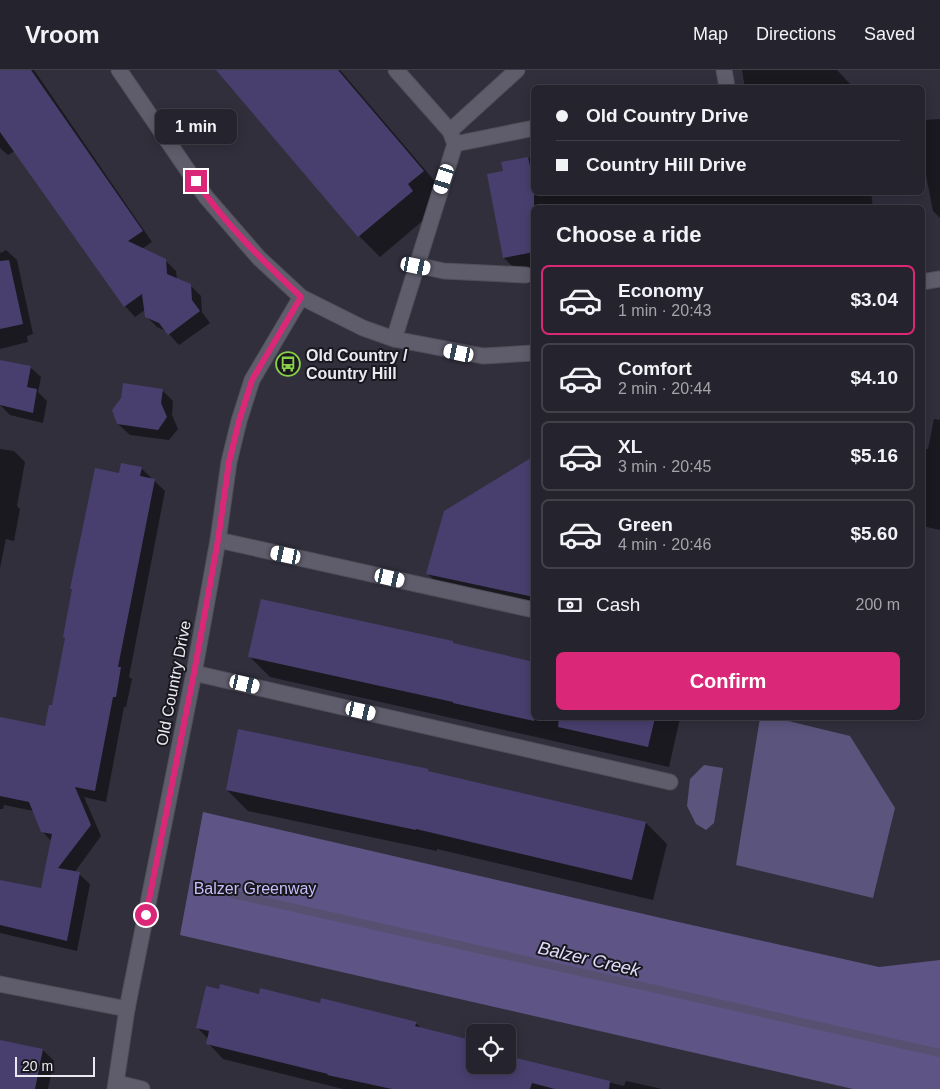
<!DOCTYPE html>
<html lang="en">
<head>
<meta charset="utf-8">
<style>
  body { margin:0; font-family:Arial,sans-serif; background:#312f39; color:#f1f3f6; height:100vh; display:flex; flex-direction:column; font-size:19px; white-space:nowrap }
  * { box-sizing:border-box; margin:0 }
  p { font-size:16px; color:#a3a4aa }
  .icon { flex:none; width:28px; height:28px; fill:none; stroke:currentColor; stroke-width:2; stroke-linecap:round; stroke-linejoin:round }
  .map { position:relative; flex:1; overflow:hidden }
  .side { position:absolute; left:531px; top:135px; width:394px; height:515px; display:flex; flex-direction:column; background:#25232d; border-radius:8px; box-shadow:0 2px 12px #0003,0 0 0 1px #424049 }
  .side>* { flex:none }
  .guide { position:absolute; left:531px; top:15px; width:394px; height:110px; border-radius:8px; box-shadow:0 2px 12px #0003,0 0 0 1px #424049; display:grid; align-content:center; height:110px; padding:0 25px; background:#25232d }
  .controls { position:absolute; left:466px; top:954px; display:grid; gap:10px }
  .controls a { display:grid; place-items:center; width:50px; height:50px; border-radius:8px; background:#25232d; box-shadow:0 2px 12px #0003,0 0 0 1px #424049; font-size:25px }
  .scale { position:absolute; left:15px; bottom:12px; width:80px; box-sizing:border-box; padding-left:5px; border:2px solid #eae9f2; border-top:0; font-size:14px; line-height:18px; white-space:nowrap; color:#eae9f2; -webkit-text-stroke:4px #19181e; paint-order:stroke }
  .end { position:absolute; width:22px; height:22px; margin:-11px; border:6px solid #db2777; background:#fff; box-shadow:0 0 0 2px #fff }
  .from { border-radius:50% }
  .bubble { position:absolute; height:35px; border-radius:8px; background:#25232d; box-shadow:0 2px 12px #0003,0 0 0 1px #424049; font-size:16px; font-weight:600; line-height:35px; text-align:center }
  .car { position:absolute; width:15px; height:30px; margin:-15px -8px; border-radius:6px; box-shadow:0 0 4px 1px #0007; background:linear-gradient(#fff 24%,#345 0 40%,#fff 0 76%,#345 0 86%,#fff 0) }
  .guide b { display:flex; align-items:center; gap:18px; height:48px; font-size:19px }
  .guide b+b { border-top:1px solid #424049 }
  .guide i { width:12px; height:12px; background:#f1f3f6 }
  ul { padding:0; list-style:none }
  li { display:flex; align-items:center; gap:15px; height:70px; margin:0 10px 8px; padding:0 15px; border:2px solid #424049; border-radius:8px }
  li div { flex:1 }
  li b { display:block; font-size:19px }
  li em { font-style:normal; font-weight:600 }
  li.active { border-color:#db2777 }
  li>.icon { width:45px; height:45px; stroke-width:1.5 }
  h2 { padding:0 25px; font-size:22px; line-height:60px }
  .pay { display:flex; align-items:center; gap:12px; height:55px; padding:0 25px; font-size:19px }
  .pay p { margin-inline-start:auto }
  .cta { display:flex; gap:10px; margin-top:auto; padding:10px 25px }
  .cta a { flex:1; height:58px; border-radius:8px; background:#db2777; color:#fff; font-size:20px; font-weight:600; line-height:58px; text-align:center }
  header { display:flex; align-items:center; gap:30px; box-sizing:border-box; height:70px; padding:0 25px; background:#25232d; border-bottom:1px solid #424049 }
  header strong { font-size:24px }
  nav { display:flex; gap:28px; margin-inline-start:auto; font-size:18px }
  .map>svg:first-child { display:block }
  .green { fill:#5b557d }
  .forest { fill:#5e5586 }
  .shadow { fill:#0007 }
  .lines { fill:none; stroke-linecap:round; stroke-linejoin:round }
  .stream { stroke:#585070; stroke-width:8 }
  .building { fill:#483f6e }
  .minor-casing { stroke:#4f4e59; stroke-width:17 }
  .minor { stroke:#5f5d6b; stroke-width:15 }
  .route { stroke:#db2777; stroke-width:6 }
  .labels { text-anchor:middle; stroke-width:4; stroke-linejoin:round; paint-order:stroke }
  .poi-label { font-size:16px; font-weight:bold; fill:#eae9f2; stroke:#19181e; text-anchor:start }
  .street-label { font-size:16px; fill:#eae9f2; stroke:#19181e }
  .park-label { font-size:16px; fill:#c7befc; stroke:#19181e }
  .water-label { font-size:18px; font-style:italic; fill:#e1ddfd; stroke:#19181e }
</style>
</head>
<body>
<header>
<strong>Vroom</strong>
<nav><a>Map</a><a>Directions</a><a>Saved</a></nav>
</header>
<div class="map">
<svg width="940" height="1019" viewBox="0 0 940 1019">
  <rect width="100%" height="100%" fill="#312f3c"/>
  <g class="green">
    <polygon points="760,648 776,648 850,666 895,738 873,828 736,795"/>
    <polygon points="704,695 723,698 714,753 706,760 696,754 687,736 690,709"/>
  </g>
  <polygon class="forest" points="203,742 674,851 879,897 940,890 940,1019 853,1019 180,865"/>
  <g class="shadow">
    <polygon points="0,0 34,0 152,172 142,179 165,190 176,201 177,209 190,215 201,226 202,242 210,253 179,275 166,261 157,257 146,246 145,240 135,247 125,236 15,81 8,85 0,78"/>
    <polygon points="218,0 340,0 444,122 428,136 433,142 380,187 359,166"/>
    <polygon points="742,0 837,0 850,14 850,18 745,18"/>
    <polygon points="940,49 940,148 933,141 925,100 923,50"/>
    <polygon points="534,87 534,122 871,122 873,138 534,138 533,217 504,188 488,105 504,102 503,93"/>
    <polygon points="6,180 17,190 33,264 27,266 28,272 0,279 0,182 1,183"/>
    <polygon points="0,291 30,297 41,307 38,322 47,331 43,353 10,345 0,335"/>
    <polygon points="162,320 173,331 172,345 178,359 169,370 130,365 118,354"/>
    <polygon points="934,349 940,350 940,460 922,456 922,378 928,379"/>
    <polygon points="0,379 14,381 25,392 17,436 20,439 14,471 6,469 0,498"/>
    <polygon points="534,388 534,543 449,525 428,504"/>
    <polygon points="141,398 165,421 129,607 132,609 126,637 124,637 106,732 84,727 101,766 74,803 79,804 90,814 77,881 0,863 0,811 42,820 51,771 42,761 34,741 4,735 3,739 0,739 0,649 46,657 120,404"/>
    <polygon points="452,572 534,648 680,648 669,697 270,607 249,586"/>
    <polygon points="239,661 428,700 431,703 646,753 667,774 653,830 437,779 437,781 248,741 227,720"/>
    <polygon points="220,920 321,934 416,953 423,960 475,972 475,995 508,995 508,987 624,1016 626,1011 662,1019 343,1019 223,989 208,973 208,969 197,957"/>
    <polygon points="0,971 43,980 54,991 48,1019 0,1019"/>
  </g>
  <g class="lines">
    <polyline class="stream" points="232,824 940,983"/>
  </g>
  <g class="building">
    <polygon points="0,0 31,0 143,161 128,171 166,189 167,204 191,214 192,230 200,241 168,265 159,253 145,247 142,224 124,237 0,62"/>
    <polygon points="216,0 338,0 424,101 408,114 413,121 358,167"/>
    <polygon points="528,87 530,96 534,95 534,182 503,188 487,104 503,101 501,92"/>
    <polygon points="9,190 23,254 0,259 0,191"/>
    <polygon points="0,290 31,296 27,317 37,319 33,343 0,335"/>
    <polygon points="123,313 163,319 161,333 167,347 158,360 117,354 112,340 121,328"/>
    <polygon points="534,386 534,527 426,504 444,441"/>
    <polygon points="121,393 142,397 140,406 155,409 118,597 121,597 116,627 113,627 95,721 75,717 91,755 58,798 80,802 67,871 0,855 0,810 41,818 52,764 41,762 29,732 0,726 0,647 45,656 49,635 52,635 65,568 63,567 72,519 70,519 95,398 119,403"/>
    <polygon points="261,529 453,571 453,573 534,592 534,651 453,633 453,632 248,587"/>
    <polygon points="559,648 655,648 648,677 558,657"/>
    <polygon points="238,659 429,699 428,701 646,752 632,810 416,759 416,760 226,720"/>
    <polygon points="220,914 259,924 260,918 320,933 321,928 417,952 415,956 475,971 475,995 508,995 508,986 610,1011 609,1019 555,1019 532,1013 530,1019 392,1019 327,1005 328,1004 206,974 209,961 196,958 206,916 219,919"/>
    <polygon points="0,970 43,979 35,1019 0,1019"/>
  </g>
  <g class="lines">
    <g class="minor-casing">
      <g id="minor">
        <polyline points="119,0 206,127 259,188 301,227 363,258 394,269 483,286 534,283"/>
        <polyline points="396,0 450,61 455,74"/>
        <polyline points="724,0 727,17 725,18"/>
        <polyline points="450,61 517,0"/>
        <polyline points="416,195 444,201 526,205"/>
        <polyline points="922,212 940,209"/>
        <polyline points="394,269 455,74 534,58"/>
        <polyline points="218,470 534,540"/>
        <polyline points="194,603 670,712"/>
        <polyline points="0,914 127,939"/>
        <polyline points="117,1013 142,1019"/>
        <polyline points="115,1019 127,939 194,603 218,470 229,392 239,351 252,310 301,227"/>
      </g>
    </g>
    <use href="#minor" class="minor"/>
  </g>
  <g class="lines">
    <path class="route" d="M 146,845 L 194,603 L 218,470 L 229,392 L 239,351 L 252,310 L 301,227 C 263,191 225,154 196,111"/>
  </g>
  <defs>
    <g id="bus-ring" transform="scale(1.25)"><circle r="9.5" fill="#19181e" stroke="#89cf48" stroke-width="1.5"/><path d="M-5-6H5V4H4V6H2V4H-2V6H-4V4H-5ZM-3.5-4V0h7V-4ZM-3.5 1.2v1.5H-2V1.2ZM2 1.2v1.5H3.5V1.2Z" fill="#89cf48"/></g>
  </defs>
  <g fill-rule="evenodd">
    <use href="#bus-ring" x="288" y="294"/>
  </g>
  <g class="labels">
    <g class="poi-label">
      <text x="306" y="291">Old Country /<tspan x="306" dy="18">Country Hill</tspan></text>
    </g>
    <g class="street-label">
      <text transform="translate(173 613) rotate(-79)" y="6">Old Country Drive</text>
    </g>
    <g class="park-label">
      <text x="255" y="824">Balzer Greenway</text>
    </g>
    <g class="water-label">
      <text transform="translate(589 889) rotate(13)" y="6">Balzer Creek</text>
    </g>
  </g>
</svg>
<div class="controls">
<a><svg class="icon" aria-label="locate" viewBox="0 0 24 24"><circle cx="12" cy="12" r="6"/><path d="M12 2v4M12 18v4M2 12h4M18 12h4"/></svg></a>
</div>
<div class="scale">20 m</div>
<i class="end from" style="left:146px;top:845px"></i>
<i class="end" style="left:196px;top:111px"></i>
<div class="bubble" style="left:155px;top:39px;width:82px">1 min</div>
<i class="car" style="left:444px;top:109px;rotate:198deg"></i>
<i class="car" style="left:416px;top:196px;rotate:102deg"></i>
<i class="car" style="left:459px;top:283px;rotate:282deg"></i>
<i class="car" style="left:286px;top:485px;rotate:282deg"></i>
<i class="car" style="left:390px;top:508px;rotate:103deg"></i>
<i class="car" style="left:245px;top:614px;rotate:103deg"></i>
<i class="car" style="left:361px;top:641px;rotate:103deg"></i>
<div class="guide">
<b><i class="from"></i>Old Country Drive</b>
<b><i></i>Country Hill Drive</b>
</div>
<section class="side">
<h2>Choose a ride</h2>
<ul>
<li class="active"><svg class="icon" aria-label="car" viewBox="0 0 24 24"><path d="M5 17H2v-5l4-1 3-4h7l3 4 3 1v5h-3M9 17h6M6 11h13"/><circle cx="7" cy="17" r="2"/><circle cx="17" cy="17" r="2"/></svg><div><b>Economy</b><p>1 min · 20:43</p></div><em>$3.04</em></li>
<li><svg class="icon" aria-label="car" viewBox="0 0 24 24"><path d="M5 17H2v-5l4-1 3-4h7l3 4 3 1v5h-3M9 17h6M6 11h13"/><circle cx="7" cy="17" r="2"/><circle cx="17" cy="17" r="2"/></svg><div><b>Comfort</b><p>2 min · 20:44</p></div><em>$4.10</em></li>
<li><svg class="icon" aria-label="car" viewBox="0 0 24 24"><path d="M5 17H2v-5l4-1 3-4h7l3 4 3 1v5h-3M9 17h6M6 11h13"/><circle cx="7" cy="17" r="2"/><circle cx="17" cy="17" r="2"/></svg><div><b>XL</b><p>3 min · 20:45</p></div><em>$5.16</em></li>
<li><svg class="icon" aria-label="car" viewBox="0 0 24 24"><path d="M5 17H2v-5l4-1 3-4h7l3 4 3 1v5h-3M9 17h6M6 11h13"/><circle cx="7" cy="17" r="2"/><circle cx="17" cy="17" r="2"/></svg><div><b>Green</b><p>4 min · 20:46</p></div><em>$5.60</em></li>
</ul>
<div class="pay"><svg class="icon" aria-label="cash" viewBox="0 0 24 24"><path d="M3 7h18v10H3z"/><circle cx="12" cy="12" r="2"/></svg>Cash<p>200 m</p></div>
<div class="cta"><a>Confirm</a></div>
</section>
</div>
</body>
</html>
